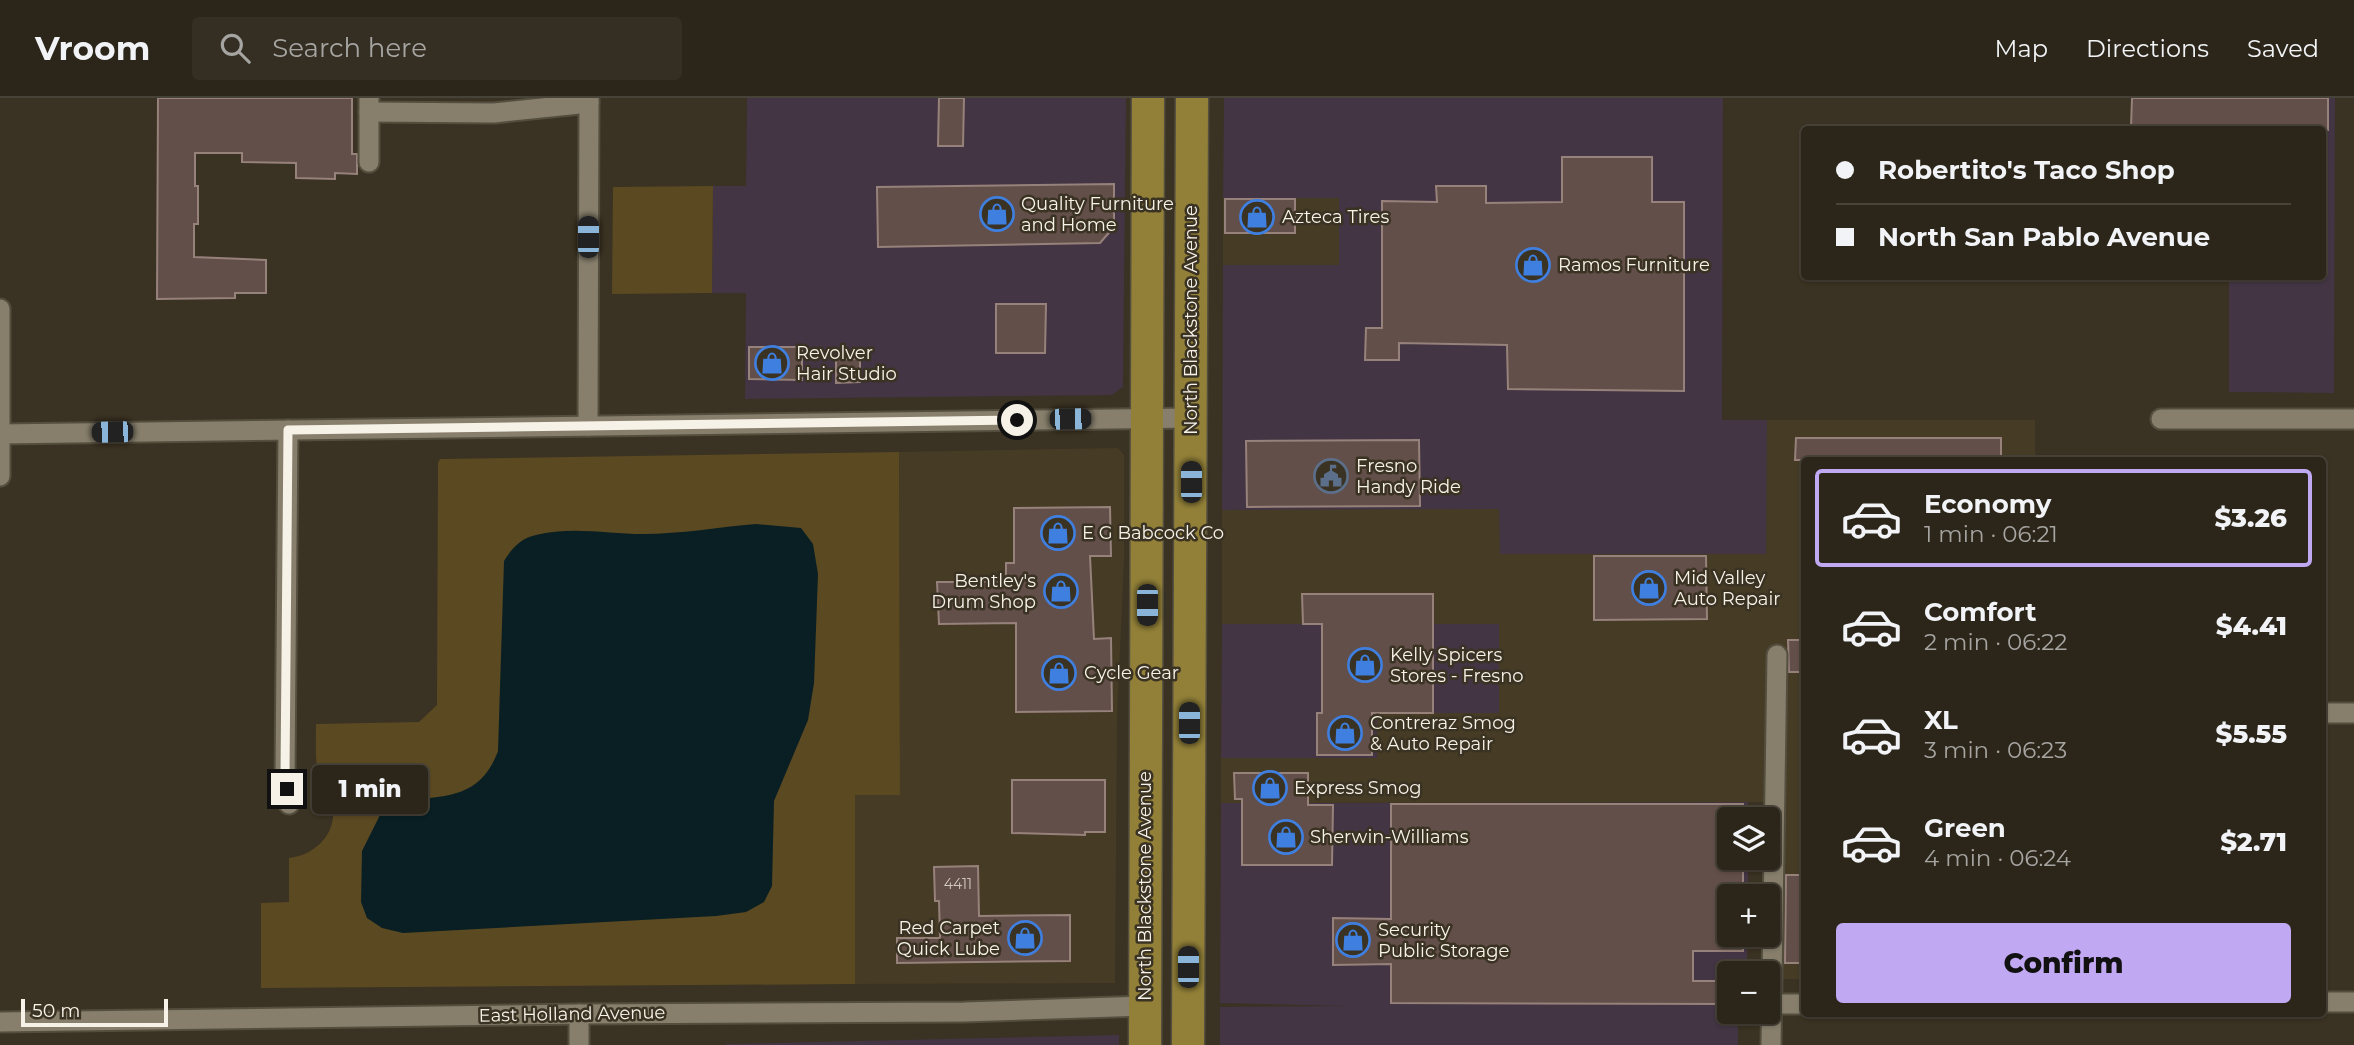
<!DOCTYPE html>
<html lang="en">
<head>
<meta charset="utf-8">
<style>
  body { margin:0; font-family:Montserrat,sans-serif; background:#342e23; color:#f1f3f6; height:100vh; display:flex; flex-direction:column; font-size:26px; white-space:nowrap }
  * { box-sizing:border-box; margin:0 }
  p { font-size:23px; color:#a6a5a2 }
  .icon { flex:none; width:38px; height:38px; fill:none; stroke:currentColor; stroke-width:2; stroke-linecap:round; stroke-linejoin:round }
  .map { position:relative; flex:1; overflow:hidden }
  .drawer { position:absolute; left:1801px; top:359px; width:525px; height:560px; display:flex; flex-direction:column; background:#2c261a; border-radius:7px; box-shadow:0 2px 5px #0004,0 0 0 2px #484339 }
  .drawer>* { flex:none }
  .hud { position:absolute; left:1801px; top:28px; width:525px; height:154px; border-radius:7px; box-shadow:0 2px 5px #0004,0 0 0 2px #484339; display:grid; align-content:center; height:154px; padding:0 35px; background:#2c261a }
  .tools { position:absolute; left:1717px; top:709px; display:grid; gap:14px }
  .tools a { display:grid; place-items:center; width:63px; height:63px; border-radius:7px; background:#2c261a; box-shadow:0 2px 5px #0004,0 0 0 2px #484339; font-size:35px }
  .scale { position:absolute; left:21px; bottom:18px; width:147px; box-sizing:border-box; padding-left:7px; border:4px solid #f7f2e8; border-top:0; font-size:19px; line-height:24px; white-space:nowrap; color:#f7f2e8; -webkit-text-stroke:5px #3a3222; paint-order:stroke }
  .end { position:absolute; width:32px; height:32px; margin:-16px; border:9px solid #f7f2e8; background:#111; box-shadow:0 0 0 4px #111 }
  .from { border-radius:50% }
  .bubble { position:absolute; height:49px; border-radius:7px; background:#2c261a; box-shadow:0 2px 5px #0004,0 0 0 2px #484339; font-size:23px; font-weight:800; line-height:49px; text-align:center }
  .car { position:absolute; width:21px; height:42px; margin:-21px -10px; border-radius:9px; box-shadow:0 0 5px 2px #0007; background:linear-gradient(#222 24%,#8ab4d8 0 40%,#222 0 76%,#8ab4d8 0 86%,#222 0) }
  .hud b { display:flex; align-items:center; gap:24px; height:66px; font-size:26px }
  .hud b+b { border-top:2px solid #484339 }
  .hud i { width:18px; height:18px; background:#f1f3f6 }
  ul { padding:12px 0 0; list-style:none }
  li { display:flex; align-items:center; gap:21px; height:98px; margin:0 14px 10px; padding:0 21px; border:4px solid transparent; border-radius:7px }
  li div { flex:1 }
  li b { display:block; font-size:26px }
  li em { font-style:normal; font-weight:800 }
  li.active { border-color:#c1a8f3 }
  li>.icon { width:63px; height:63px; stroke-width:1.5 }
  .button { display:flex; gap:14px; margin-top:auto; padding:14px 35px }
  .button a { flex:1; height:80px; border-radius:7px; background:#c1a8f3; color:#111; font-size:28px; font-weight:800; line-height:80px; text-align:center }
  header { display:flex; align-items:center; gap:42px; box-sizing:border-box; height:98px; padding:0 35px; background:#2c261a; border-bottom:2px solid #484339 }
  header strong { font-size:33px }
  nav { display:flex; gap:38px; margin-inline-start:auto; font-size:24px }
  .search { width:490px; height:63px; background:#342e23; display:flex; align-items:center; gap:18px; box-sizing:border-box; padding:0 24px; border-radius:7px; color:#a6a5a2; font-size:26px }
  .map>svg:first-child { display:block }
  .commercial { fill:#433543 }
  .built { fill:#463b25 }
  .green { fill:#5b4922 }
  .water { fill:#091f23 }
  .building { fill:#634f49; stroke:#97817b; stroke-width:2 }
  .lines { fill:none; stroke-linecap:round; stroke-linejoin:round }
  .street-casing { stroke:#544e3f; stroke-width:23 }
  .primary-casing { stroke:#544e3f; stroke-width:35 }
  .street { stroke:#877f6c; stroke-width:19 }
  .primary { stroke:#928038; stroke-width:32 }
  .route { stroke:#f7f2e8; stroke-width:9 }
  .labels { text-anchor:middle; stroke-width:5; stroke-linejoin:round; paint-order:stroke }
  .number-label { font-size:14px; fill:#d2c9c0 }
  .poi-label { font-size:18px; fill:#f7f2e8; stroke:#3a3222; text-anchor:start }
  .street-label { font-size:18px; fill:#f7f2e8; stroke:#3a3222 }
</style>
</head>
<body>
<header>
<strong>Vroom</strong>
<div class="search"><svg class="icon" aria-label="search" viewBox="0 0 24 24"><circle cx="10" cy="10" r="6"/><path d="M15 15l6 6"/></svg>Search here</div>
<nav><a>Map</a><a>Directions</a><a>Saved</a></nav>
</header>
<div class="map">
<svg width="2354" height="947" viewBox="0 0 2354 947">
  <rect width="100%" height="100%" fill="#3a3222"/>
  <g class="commercial">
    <polygon points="747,0 1126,0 1123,289 1112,297 745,301 746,195 712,195 713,88 746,88"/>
    <polygon points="1224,0 1723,0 1722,322 1767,322 1767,456 1499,456 1222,412 1223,167 1339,166 1339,100 1223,100"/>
    <polygon points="2140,0 2335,0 2334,295 2229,294 2229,179 2322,178 2322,32 2139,31"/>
    <polygon points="1222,526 1499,526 1499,615 1378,615 1378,660 1221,660"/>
    <polygon points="1748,704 1748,721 1729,721 1729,760 1748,760 1748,798 1729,798 1729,836 1747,837 1747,875 1729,875 1729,914 1738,914 1738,947 1220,947 1220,909 1347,908 1220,905 1221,705"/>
    <polygon points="1119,937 1119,947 726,947 726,946"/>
  </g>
  <g class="built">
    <rect x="1223" y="100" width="116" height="67"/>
    <polygon points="1767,322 2035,322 2035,362 1804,362 1804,881 1768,881 1766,704 1221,705 1221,660 1377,660 1377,615 1499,615 1499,526 1222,526 1222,412 1499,411 1500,456 1766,456"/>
    <polygon points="1118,350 1124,357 1124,461 1117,620 1115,885 855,886 855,697 900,696 899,354"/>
  </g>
  <g class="green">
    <polygon points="713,88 712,195 612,196 613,89"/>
    <path d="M 899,354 L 900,697 L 855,697 L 855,886 L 261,890 L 261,805 L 289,804 L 289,760 C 319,757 342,729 330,699 C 326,689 318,681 317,669 C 315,655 316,640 316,626 L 419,624 L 437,607 L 438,365 L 440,361 Z"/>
  </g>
  <path class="water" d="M 756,426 L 801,430 L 813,446 L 818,476 L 814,585 L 808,622 L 774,703 L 772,788 L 764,804 L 746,814 L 716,818 L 403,835 L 382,830 L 367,820 L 361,804 L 362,753 L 386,705 C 434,696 478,708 498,653 L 504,463 C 512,450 521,440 536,437 C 571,428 609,436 643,436 C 681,436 719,429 756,426 Z"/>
  <g class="building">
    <polygon points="158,0 352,0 352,56 357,56 357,76 335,75 335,81 296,80 296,65 242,64 242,55 195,55 195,88 198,88 198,126 194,126 194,159 266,162 266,195 235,195 235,200 157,201"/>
    <polygon points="939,0 964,0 963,48 938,48"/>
    <polygon points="2132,0 2328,0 2328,32 2222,32 2222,28 2131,29"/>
    <polygon points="1562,59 1652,59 1652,104 1684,104 1684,293 1508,291 1507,247 1399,245 1399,262 1365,262 1366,230 1382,230 1382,103 1437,104 1436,88 1486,88 1486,105 1562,104"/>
    <polygon points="1114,86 1114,129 1100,145 878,149 877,89"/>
    <rect x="1225" y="101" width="70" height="34"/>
    <polygon points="996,206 1046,206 1045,255 996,255"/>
    <polygon points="749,249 802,249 802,282 749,281"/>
    <polygon points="836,261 860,261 860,284 836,285"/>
    <polygon points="1796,340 2001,340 2001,362 1795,362"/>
    <polygon points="1419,342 1420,408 1247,409 1246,343"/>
    <polygon points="1110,409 1111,458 1090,458 1094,541 1111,540 1112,613 1016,614 1016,525 939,526 937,484 1006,484 1006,465 1014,465 1014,410"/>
    <polygon points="1594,458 1706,458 1707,521 1594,522"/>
    <polygon points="1302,496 1433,496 1433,615 1372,615 1372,657 1317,657 1317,615 1322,615 1322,526 1303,526"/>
    <polygon points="1788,542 1804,542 1804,574 1789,574"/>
    <polygon points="1234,675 1308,675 1308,707 1333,707 1332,767 1242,767 1242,701 1235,701"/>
    <polygon points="1012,682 1105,682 1105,734 1085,734 1085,737 1012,735"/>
    <polygon points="1391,706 1743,706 1743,721 1729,721 1729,760 1743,760 1743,798 1729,798 1729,836 1743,836 1743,853 1693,853 1693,883 1729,883 1729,906 1391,905 1391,866 1333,867 1333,820 1391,821"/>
    <polygon points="978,768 979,818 1070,817 1070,863 897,865 897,840 940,840 939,803 935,803 934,769"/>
    <polygon points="1786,777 1804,777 1804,865 1785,865"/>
  </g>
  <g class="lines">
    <g class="street-casing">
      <g id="street">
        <polyline points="369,0 369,64"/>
        <polyline points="369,14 494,15 589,5"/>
        <polyline points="0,211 0,378"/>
        <polyline points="2161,321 2354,321"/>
        <polyline points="588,328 589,0"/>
        <polyline points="288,332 285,677 289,706"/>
        <polyline points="0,336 1191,320"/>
        <polyline points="2322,615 2354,615"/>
        <polyline points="2322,904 2354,904"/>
        <polyline points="1772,906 1804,906"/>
        <polyline points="0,924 579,916 964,914 1145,908"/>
        <polyline points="579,947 579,916"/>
        <polyline points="1771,947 1777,557"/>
      </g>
    </g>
    <g class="primary-casing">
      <g id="primary">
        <polyline points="1145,947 1148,0"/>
        <polyline points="1188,947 1192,0"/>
      </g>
    </g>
    <use href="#street" class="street"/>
    <use href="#primary" class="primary"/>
  </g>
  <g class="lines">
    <polyline class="route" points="287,691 285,677 288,332 1017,322"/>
  </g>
  <defs>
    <g id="shop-ring" transform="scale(1.75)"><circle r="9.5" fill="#3a3222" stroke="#3f7fe0" stroke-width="1.5"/><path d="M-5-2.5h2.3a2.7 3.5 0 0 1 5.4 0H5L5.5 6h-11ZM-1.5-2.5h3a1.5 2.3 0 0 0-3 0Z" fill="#3f7fe0"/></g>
    <g id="civic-ring" transform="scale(1.75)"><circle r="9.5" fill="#3a3222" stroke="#5c6f8a" stroke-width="1.5"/><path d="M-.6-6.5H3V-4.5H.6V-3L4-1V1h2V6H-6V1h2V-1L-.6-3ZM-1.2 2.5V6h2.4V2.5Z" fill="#5c6f8a"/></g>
  </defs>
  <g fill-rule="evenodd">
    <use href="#shop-ring" x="997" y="116"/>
    <use href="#shop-ring" x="1257" y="119"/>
    <use href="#shop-ring" x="1533" y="167"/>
    <use href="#shop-ring" x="772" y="265"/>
    <use href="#civic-ring" x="1331" y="378"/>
    <use href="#shop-ring" x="1058" y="435"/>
    <use href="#shop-ring" x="1649" y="490"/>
    <use href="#shop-ring" x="1061" y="493"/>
    <use href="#shop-ring" x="1365" y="567"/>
    <use href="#shop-ring" x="1059" y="575"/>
    <use href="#shop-ring" x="1345" y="635"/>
    <use href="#shop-ring" x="1270" y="690"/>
    <use href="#shop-ring" x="1286" y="739"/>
    <use href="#shop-ring" x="1025" y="840"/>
    <use href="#shop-ring" x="1353" y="842"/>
  </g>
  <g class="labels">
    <g class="number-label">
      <text x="958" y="791">4411</text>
    </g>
    <g class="poi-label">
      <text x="1021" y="112">Quality Furniture<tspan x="1021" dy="21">and Home</tspan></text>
      <text x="1282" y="125">Azteca Tires</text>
      <text x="1558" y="173">Ramos Furniture</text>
      <text x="796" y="261">Revolver<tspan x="796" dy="21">Hair Studio</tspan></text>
      <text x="1356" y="374">Fresno<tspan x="1356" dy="21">Handy Ride</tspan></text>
      <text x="1082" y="441">E G Babcock Co</text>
      <text x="1674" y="486">Mid Valley<tspan x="1674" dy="21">Auto Repair</tspan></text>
      <text x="1036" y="489" text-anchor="end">Bentley's<tspan x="1036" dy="21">Drum Shop</tspan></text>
      <text x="1390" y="563">Kelly Spicers<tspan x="1390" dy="21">Stores - Fresno</tspan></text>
      <text x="1084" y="581">Cycle Gear</text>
      <text x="1370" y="631">Contreraz Smog<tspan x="1370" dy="21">&amp; Auto Repair</tspan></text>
      <text x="1294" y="696">Express Smog</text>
      <text x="1310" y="745">Sherwin-Williams</text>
      <text x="1000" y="836" text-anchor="end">Red Carpet<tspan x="1000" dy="21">Quick Lube</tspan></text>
      <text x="1378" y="838">Security<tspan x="1378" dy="21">Public Storage</tspan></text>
    </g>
    <g class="street-label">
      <text transform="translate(1191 222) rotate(-90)" y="6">North Blackstone Avenue</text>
      <text transform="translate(1145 788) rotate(-90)" y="6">North Blackstone Avenue</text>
      <text transform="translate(572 916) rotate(-1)" y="6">East Holland Avenue</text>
    </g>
  </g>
</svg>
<div class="tools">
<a><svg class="icon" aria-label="layers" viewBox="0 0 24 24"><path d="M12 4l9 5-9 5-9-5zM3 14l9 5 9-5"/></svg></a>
<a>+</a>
<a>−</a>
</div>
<div class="scale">50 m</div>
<i class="end from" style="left:1017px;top:322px"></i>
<i class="end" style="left:287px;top:691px"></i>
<div class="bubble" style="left:312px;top:667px;width:116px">1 min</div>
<i class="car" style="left:588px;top:139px;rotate:0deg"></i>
<i class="car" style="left:1070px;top:321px;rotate:89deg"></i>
<i class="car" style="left:112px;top:334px;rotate:269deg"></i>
<i class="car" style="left:1191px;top:384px;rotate:0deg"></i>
<i class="car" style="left:1147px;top:507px;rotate:180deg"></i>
<i class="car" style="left:1189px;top:625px;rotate:0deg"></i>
<i class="car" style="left:1188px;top:869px;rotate:0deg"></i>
<div class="hud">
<b><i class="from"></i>Robertito's Taco Shop</b>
<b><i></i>North San Pablo Avenue</b>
</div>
<section class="drawer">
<ul>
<li class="active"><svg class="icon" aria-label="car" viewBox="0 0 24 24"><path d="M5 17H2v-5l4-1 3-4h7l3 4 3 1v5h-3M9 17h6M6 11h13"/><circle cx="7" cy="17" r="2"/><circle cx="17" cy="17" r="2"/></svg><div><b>Economy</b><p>1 min · 06:21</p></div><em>$3.26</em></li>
<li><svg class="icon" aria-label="car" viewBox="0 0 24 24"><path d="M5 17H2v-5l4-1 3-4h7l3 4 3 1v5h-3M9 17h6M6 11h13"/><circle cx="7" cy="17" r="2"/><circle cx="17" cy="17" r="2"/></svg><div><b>Comfort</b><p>2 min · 06:22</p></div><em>$4.41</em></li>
<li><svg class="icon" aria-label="car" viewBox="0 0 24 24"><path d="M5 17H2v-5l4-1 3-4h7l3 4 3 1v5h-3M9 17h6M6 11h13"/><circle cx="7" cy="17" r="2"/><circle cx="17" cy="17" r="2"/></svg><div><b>XL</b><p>3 min · 06:23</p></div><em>$5.55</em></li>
<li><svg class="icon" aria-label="car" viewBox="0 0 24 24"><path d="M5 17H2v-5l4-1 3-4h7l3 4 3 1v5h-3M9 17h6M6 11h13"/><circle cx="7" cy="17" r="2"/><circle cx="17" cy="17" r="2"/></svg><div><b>Green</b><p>4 min · 06:24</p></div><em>$2.71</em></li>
</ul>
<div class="button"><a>Confirm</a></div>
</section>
</div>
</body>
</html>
